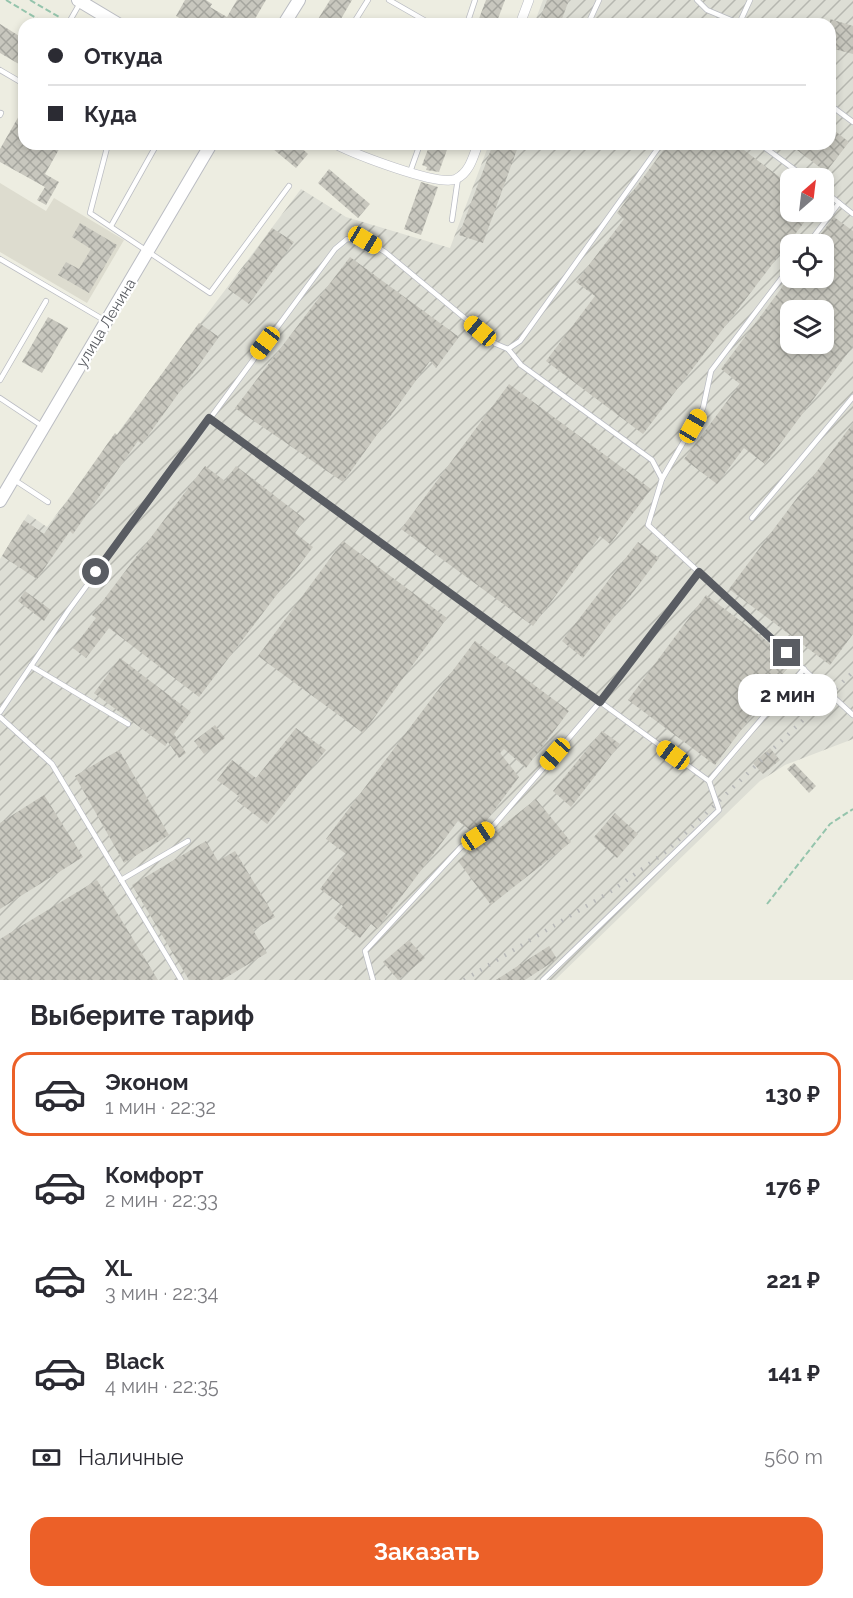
<!DOCTYPE html>
<html lang="ru">
<head>
<meta charset="utf-8">
<style>
  body { margin:0; font-family:Raleway,sans-serif; background:#f2f2f3; color:#2b2b33; height:100vh; display:flex; flex-direction:column; font-size:22px; white-space:nowrap }
  * { box-sizing:border-box; margin:0 }
  p { font-size:20px; color:#7c7c81 }
  .icon { flex:none; width:33px; height:33px; fill:none; stroke:currentColor; stroke-width:2; stroke-linecap:round; stroke-linejoin:round }
  .map { position:relative; height:980px; overflow:hidden }
  .side { display:flex; flex-direction:column; background:#fff; flex:1 }
  .side>* { flex:none }
  .banner { position:absolute; left:18px; top:18px; width:818px; height:132px; border-radius:18px; box-shadow:0 3px 9px #0003; display:grid; align-content:center; height:132px; padding:0 30px; background:#fff }
  .needle { width:39px; rotate:28deg }
  .buttons { position:absolute; left:780px; top:168px; display:grid; gap:12px }
  .buttons a { display:grid; place-items:center; width:54px; height:54px; border-radius:12px; background:#fff; box-shadow:0 3px 9px #0003; font-size:30px }
  .end { position:absolute; width:27px; height:27px; margin:-14px; border:8px solid #595c62; background:#fff; box-shadow:0 0 0 3px #fff }
  .from { border-radius:50% }
  .bubble { position:absolute; height:42px; border-radius:18px; background:#fff; box-shadow:0 3px 9px #0003; font-size:20px; font-weight:700; line-height:42px; text-align:center }
  .car { position:absolute; width:18px; height:36px; margin:-18px -9px; border-radius:8px; box-shadow:0 0 4px 2px #0007; background:linear-gradient(#f5c518 24%,#345 0 40%,#f5c518 0 76%,#345 0 86%,#f5c518 0) }
  .banner b { display:flex; align-items:center; gap:21px; height:57px; font-size:22px }
  .banner b+b { border-top:2px solid #e1e1e2 }
  .banner i { width:15px; height:15px; background:#2b2b33 }
  ul { padding:0; list-style:none }
  li { display:flex; align-items:center; gap:18px; height:84px; margin:0 12px 9px; padding:0 18px; border:3px solid transparent; border-radius:18px }
  li div { flex:1 }
  li b { display:block; font-size:22px }
  li em { font-style:normal; font-weight:700 }
  li.active { border-color:#ec6028 }
  li>.icon { width:54px; height:54px; stroke-width:1.5 }
  h2 { padding:0 30px; font-size:27px; line-height:72px }
  .pay { display:flex; align-items:center; gap:15px; height:66px; padding:0 30px; font-size:22px }
  .pay p { margin-inline-start:auto }
  .primary-button { display:flex; gap:12px; margin-top:auto; padding:12px 30px }
  .primary-button a { flex:1; height:69px; border-radius:18px; background:#ec6028; color:#fff; font-size:24px; font-weight:700; line-height:69px; text-align:center }
  .map>svg:first-child { display:block }
  .industrial { fill:url(#industrial-furrows); fill-rule:evenodd }
  .education { fill:#dddccf }
  .building { fill:url(#building-cross-hatch); fill-rule:evenodd }
  .lines { fill:none; stroke-linecap:round; stroke-linejoin:round }
  .service-casing { stroke:#bbbdc3; stroke-width:6 }
  .minor-casing { stroke:#bbbdc3; stroke-width:10 }
  .tertiary-casing { stroke:#bbbdc3; stroke-width:14 }
  .path { stroke:#94c4ac; stroke-width:2; stroke-dasharray:6 3; stroke-linecap:butt }
  .service { stroke:#fff; stroke-width:4.5 }
  .minor { stroke:#fff; stroke-width:9 }
  .tertiary { stroke:#fff; stroke-width:12 }
  .rail { stroke:#b6b7b7; stroke-width:4; stroke-dasharray:1.5 8; stroke-linecap:butt }
  .route { stroke:#595c62; stroke-width:8 }
  .labels { text-anchor:middle; stroke-width:4.5; stroke-linejoin:round; paint-order:stroke }
  .street-label { font-size:15px; fill:#595c62; stroke:#fff }
</style>
</head>
<body>
<div class="map">
<svg width="853" height="980" viewBox="0 0 853 980">
  <defs>
    <pattern id="industrial-furrows" width="10" height="10" patternUnits="userSpaceOnUse" patternTransform="scale(1.5)"><rect width="10" height="10" fill="#ddded5"/><path d="M-1 1l2-2M0 10L10 0M9 11l2-2" fill="none" stroke="#b6b7b0"/></pattern>
    <pattern id="building-cross-hatch" width="8" height="8" patternUnits="userSpaceOnUse" patternTransform="scale(1.5)"><rect width="8" height="8" fill="#c8c7be"/><path d="M0 0l8 8M0 8l8-8" fill="none" stroke="#a5a59e"/></pattern>
  </defs>
  <rect width="100%" height="100%" fill="#edede1"/>
  <path class="industrial" d="M 543,0 L 853,0 L 853,739 L 785,765 L 760,781 L 555,980 L 0,980 L 0,559 L 28,514 L 47,527 L 301,189 L 346,217 L 450,248 L 489,144 L 830,144 L 830,24 L 534,24 ZM 790,178 L 824,178 L 824,212 L 790,212 ZM 790,244 L 824,244 L 824,278 L 790,278 ZM 790,310 L 824,310 L 824,344 L 790,344 Z"/>
  <polygon class="education" points="0,183 46,211 54,198 124,240 87,303 0,252"/>
  <g class="building">
    <polygon points="185,0 206,0 212,4 210,7 227,17 237,0 266,0 252,24 190,24 176,16"/>
    <polygon points="330,0 352,0 338,24 315,24"/>
    <polygon points="486,0 505,0 496,24 477,24"/>
    <polygon points="547,0 569,0 560,24 538,24"/>
    <polygon points="830,19 853,26 853,54 830,48"/>
    <polygon points="0,24 24,39 24,67 0,53"/>
    <polygon points="24,107 24,144 62,144 45,174 59,182 46,205 37,200 45,187 0,162 0,149"/>
    <polygon points="830,127 849,142 826,172 789,144 830,144"/>
    <polygon points="267,144 297,144 308,154 296,168"/>
    <polygon points="430,144 449,144 439,172 426,170 427,167 422,165"/>
    <polygon points="493,144 519,144 483,243 459,235"/>
    <polygon points="668,144 736,144 790,185 790,212 812,212 643,434 546,361 595,296 576,282 624,219 617,213"/>
    <polygon points="329,169 370,204 358,218 318,183"/>
    <polygon points="421,182 438,187 421,235 404,229"/>
    <path d="M 834,217 L 853,231 L 853,346 L 765,464 L 744,448 L 717,484 L 684,459 L 740,384 L 721,369 L 789,278 L 824,278 L 824,244 L 813,244 ZM 790,310 L 824,310 L 824,344 L 790,344 Z"/>
    <polygon points="80,223 117,245 89,293 58,275 66,262 79,269 91,249 72,237"/>
    <polygon points="272,228 294,242 249,304 228,289"/>
    <polygon points="350,257 459,337 436,368 430,361 343,482 235,408"/>
    <polygon points="48,317 68,328 42,373 22,362"/>
    <polygon points="199,323 219,337 142,444 138,441 73,534 70,531 37,579 2,556 24,520 44,534 115,433 117,435"/>
    <polygon points="509,384 651,489 610,544 600,536 533,626 401,529"/>
    <polygon points="853,423 853,634 830,665 729,589"/>
    <polygon points="205,466 225,481 236,466 305,519 295,533 313,547 199,697 109,628 86,658 73,648 96,618 92,615"/>
    <polygon points="343,541 447,618 363,733 258,656"/>
    <polygon points="638,542 659,558 583,658 562,641"/>
    <polygon points="25,591 51,610 44,621 18,601"/>
    <polygon points="706,595 762,637 791,663 715,765 628,700"/>
    <polygon points="475,641 569,711 526,768 504,749 500,753 519,777 481,828 474,833 458,821 377,929 371,924 360,938 334,918 343,906 320,889 346,854 326,839"/>
    <polygon points="120,658 191,712 174,734 186,753 179,758 168,742 165,746 94,693"/>
    <polygon points="215,725 225,738 204,754 194,741"/>
    <polygon points="296,728 326,750 267,824 237,801 240,797 217,780 232,760 256,778"/>
    <polygon points="602,731 620,744 571,807 553,791"/>
    <polygon points="770,748 780,760 763,774 753,763"/>
    <polygon points="119,750 169,835 124,863 75,776"/>
    <polygon points="794,763 816,786 809,793 787,769"/>
    <polygon points="44,795 83,857 0,909 0,823"/>
    <polygon points="536,799 571,842 491,905 458,861"/>
    <polygon points="615,813 638,834 617,858 594,837"/>
    <polygon points="206,841 218,861 235,851 275,917 253,930 267,953 222,980 189,980 132,885"/>
    <polygon points="97,880 158,980 0,980 0,939"/>
    <polygon points="409,940 425,958 398,980 383,962"/>
    <polygon points="549,946 557,959 525,980 496,980"/>
  </g>
  <g class="lines">
    <g class="service-casing">
      <g id="service">
        <polyline points="389,0 431,24"/>
        <polyline points="697,0 707,10 738,23"/>
        <polyline points="68,24 80,3"/>
        <polyline points="353,24 368,0"/>
        <polyline points="467,24 475,0"/>
        <polyline points="588,24 599,0"/>
        <polyline points="739,24 750,0"/>
        <polyline points="0,70 24,84"/>
        <polyline points="830,105 853,122"/>
        <polyline points="0,115 1,113"/>
        <polyline points="108,144 90,213 210,293 289,186"/>
        <polyline points="760,144 806,178"/>
        <polyline points="410,172 420,144"/>
        <polyline points="824,191 853,214"/>
        <polyline points="452,220 458,178"/>
        <polyline points="111,226 157,144"/>
        <polyline points="808,244 839,203"/>
        <polyline points="0,259 104,320"/>
        <polyline points="508,349 521,365 652,460 662,479 648,525 853,715"/>
        <polyline points="0,380 46,301"/>
        <polyline points="0,398 42,426"/>
        <polyline points="209,418 709,781"/>
        <polyline points="13,479 48,502"/>
        <polyline points="662,479 703,408 711,371 790,267"/>
        <polyline points="752,518 853,397"/>
        <polyline points="31,666 128,724"/>
        <polyline points="0,712 68,611 335,249 347,239 365,240 385,252 496,344 508,349 520,341 661,144"/>
        <polyline points="0,717 52,764 181,980"/>
        <polyline points="121,880 188,841"/>
        <polyline points="373,980 365,951 461,847 494,825 600,702 699,572"/>
        <polyline points="543,980 719,810 709,781 804,669"/>
      </g>
    </g>
    <g class="minor-casing">
      <g id="minor">
        <polyline points="520,24 529,0"/>
        <path d="M 335,144 C 355,154 438,187 456,179 C 470,172 473,157 478,144"/>
      </g>
    </g>
    <g class="tertiary-casing">
      <g id="tertiary">
        <polyline points="78,0 118,24"/>
        <polyline points="284,24 299,0"/>
        <polyline points="0,501 211,144"/>
      </g>
    </g>
    <g class="path">
      <polyline points="6,0 46,24"/>
      <polyline points="30,0 61,18"/>
      <polyline points="767,904 830,824 853,809"/>
    </g>
    <use href="#service" class="service"/>
    <use href="#minor" class="minor"/>
    <use href="#tertiary" class="tertiary"/>
    <polyline class="rail" points="464,980 613,890 667,851 853,672"/>
  </g>
  <g class="lines">
    <polyline class="route" points="96,572 209,418 600,702 699,572 787,653"/>
  </g>
  <g class="labels">
    <g class="street-label">
      <text transform="translate(106 323) rotate(-59)" y="5">улица Ленина</text>
    </g>
  </g>
</svg>
<div class="buttons">
<a><svg class="needle" viewBox="-14 -14 28 28"><path d="M0-13l5 13h-10z" fill="#e53935"/><path d="M0 13l5-13h-10z" fill="#7c7c81"/></svg></a>
<a><svg class="icon" aria-label="locate" viewBox="0 0 24 24"><circle cx="12" cy="12" r="6"/><path d="M12 2v4M12 18v4M2 12h4M18 12h4"/></svg></a>
<a><svg class="icon" aria-label="layers" viewBox="0 0 24 24"><path d="M12 4l9 5-9 5-9-5zM3 14l9 5 9-5"/></svg></a>
</div>
<i class="end from" style="left:96px;top:572px"></i>
<i class="end" style="left:787px;top:653px"></i>
<div class="bubble" style="left:738px;top:674px;width:99px">2 мин</div>
<i class="car" style="left:365px;top:240px;rotate:121deg"></i>
<i class="car" style="left:480px;top:331px;rotate:310deg"></i>
<i class="car" style="left:265px;top:343px;rotate:217deg"></i>
<i class="car" style="left:693px;top:426px;rotate:30deg"></i>
<i class="car" style="left:555px;top:754px;rotate:221deg"></i>
<i class="car" style="left:673px;top:755px;rotate:306deg"></i>
<i class="car" style="left:478px;top:836px;rotate:56deg"></i>
<div class="banner">
<b><i class="from"></i>Откуда</b>
<b><i></i>Куда</b>
</div>
</div>
<section class="side">
<h2>Выберите тариф</h2>
<ul>
<li class="active"><svg class="icon" aria-label="car" viewBox="0 0 24 24"><path d="M5 17H2v-5l4-1 3-4h7l3 4 3 1v5h-3M9 17h6M6 11h13"/><circle cx="7" cy="17" r="2"/><circle cx="17" cy="17" r="2"/></svg><div><b>Эконом</b><p>1 мин · 22:32</p></div><em>130 ₽</em></li>
<li><svg class="icon" aria-label="car" viewBox="0 0 24 24"><path d="M5 17H2v-5l4-1 3-4h7l3 4 3 1v5h-3M9 17h6M6 11h13"/><circle cx="7" cy="17" r="2"/><circle cx="17" cy="17" r="2"/></svg><div><b>Комфорт</b><p>2 мин · 22:33</p></div><em>176 ₽</em></li>
<li><svg class="icon" aria-label="car" viewBox="0 0 24 24"><path d="M5 17H2v-5l4-1 3-4h7l3 4 3 1v5h-3M9 17h6M6 11h13"/><circle cx="7" cy="17" r="2"/><circle cx="17" cy="17" r="2"/></svg><div><b>XL</b><p>3 мин · 22:34</p></div><em>221 ₽</em></li>
<li><svg class="icon" aria-label="car" viewBox="0 0 24 24"><path d="M5 17H2v-5l4-1 3-4h7l3 4 3 1v5h-3M9 17h6M6 11h13"/><circle cx="7" cy="17" r="2"/><circle cx="17" cy="17" r="2"/></svg><div><b>Black</b><p>4 мин · 22:35</p></div><em>141 ₽</em></li>
</ul>
<div class="pay"><svg class="icon" aria-label="cash" viewBox="0 0 24 24"><path d="M3 7h18v10H3z"/><circle cx="12" cy="12" r="2"/></svg>Наличные<p>560 m</p></div>
<div class="primary-button"><a>Заказать</a></div>
</section>
</body>
</html>
